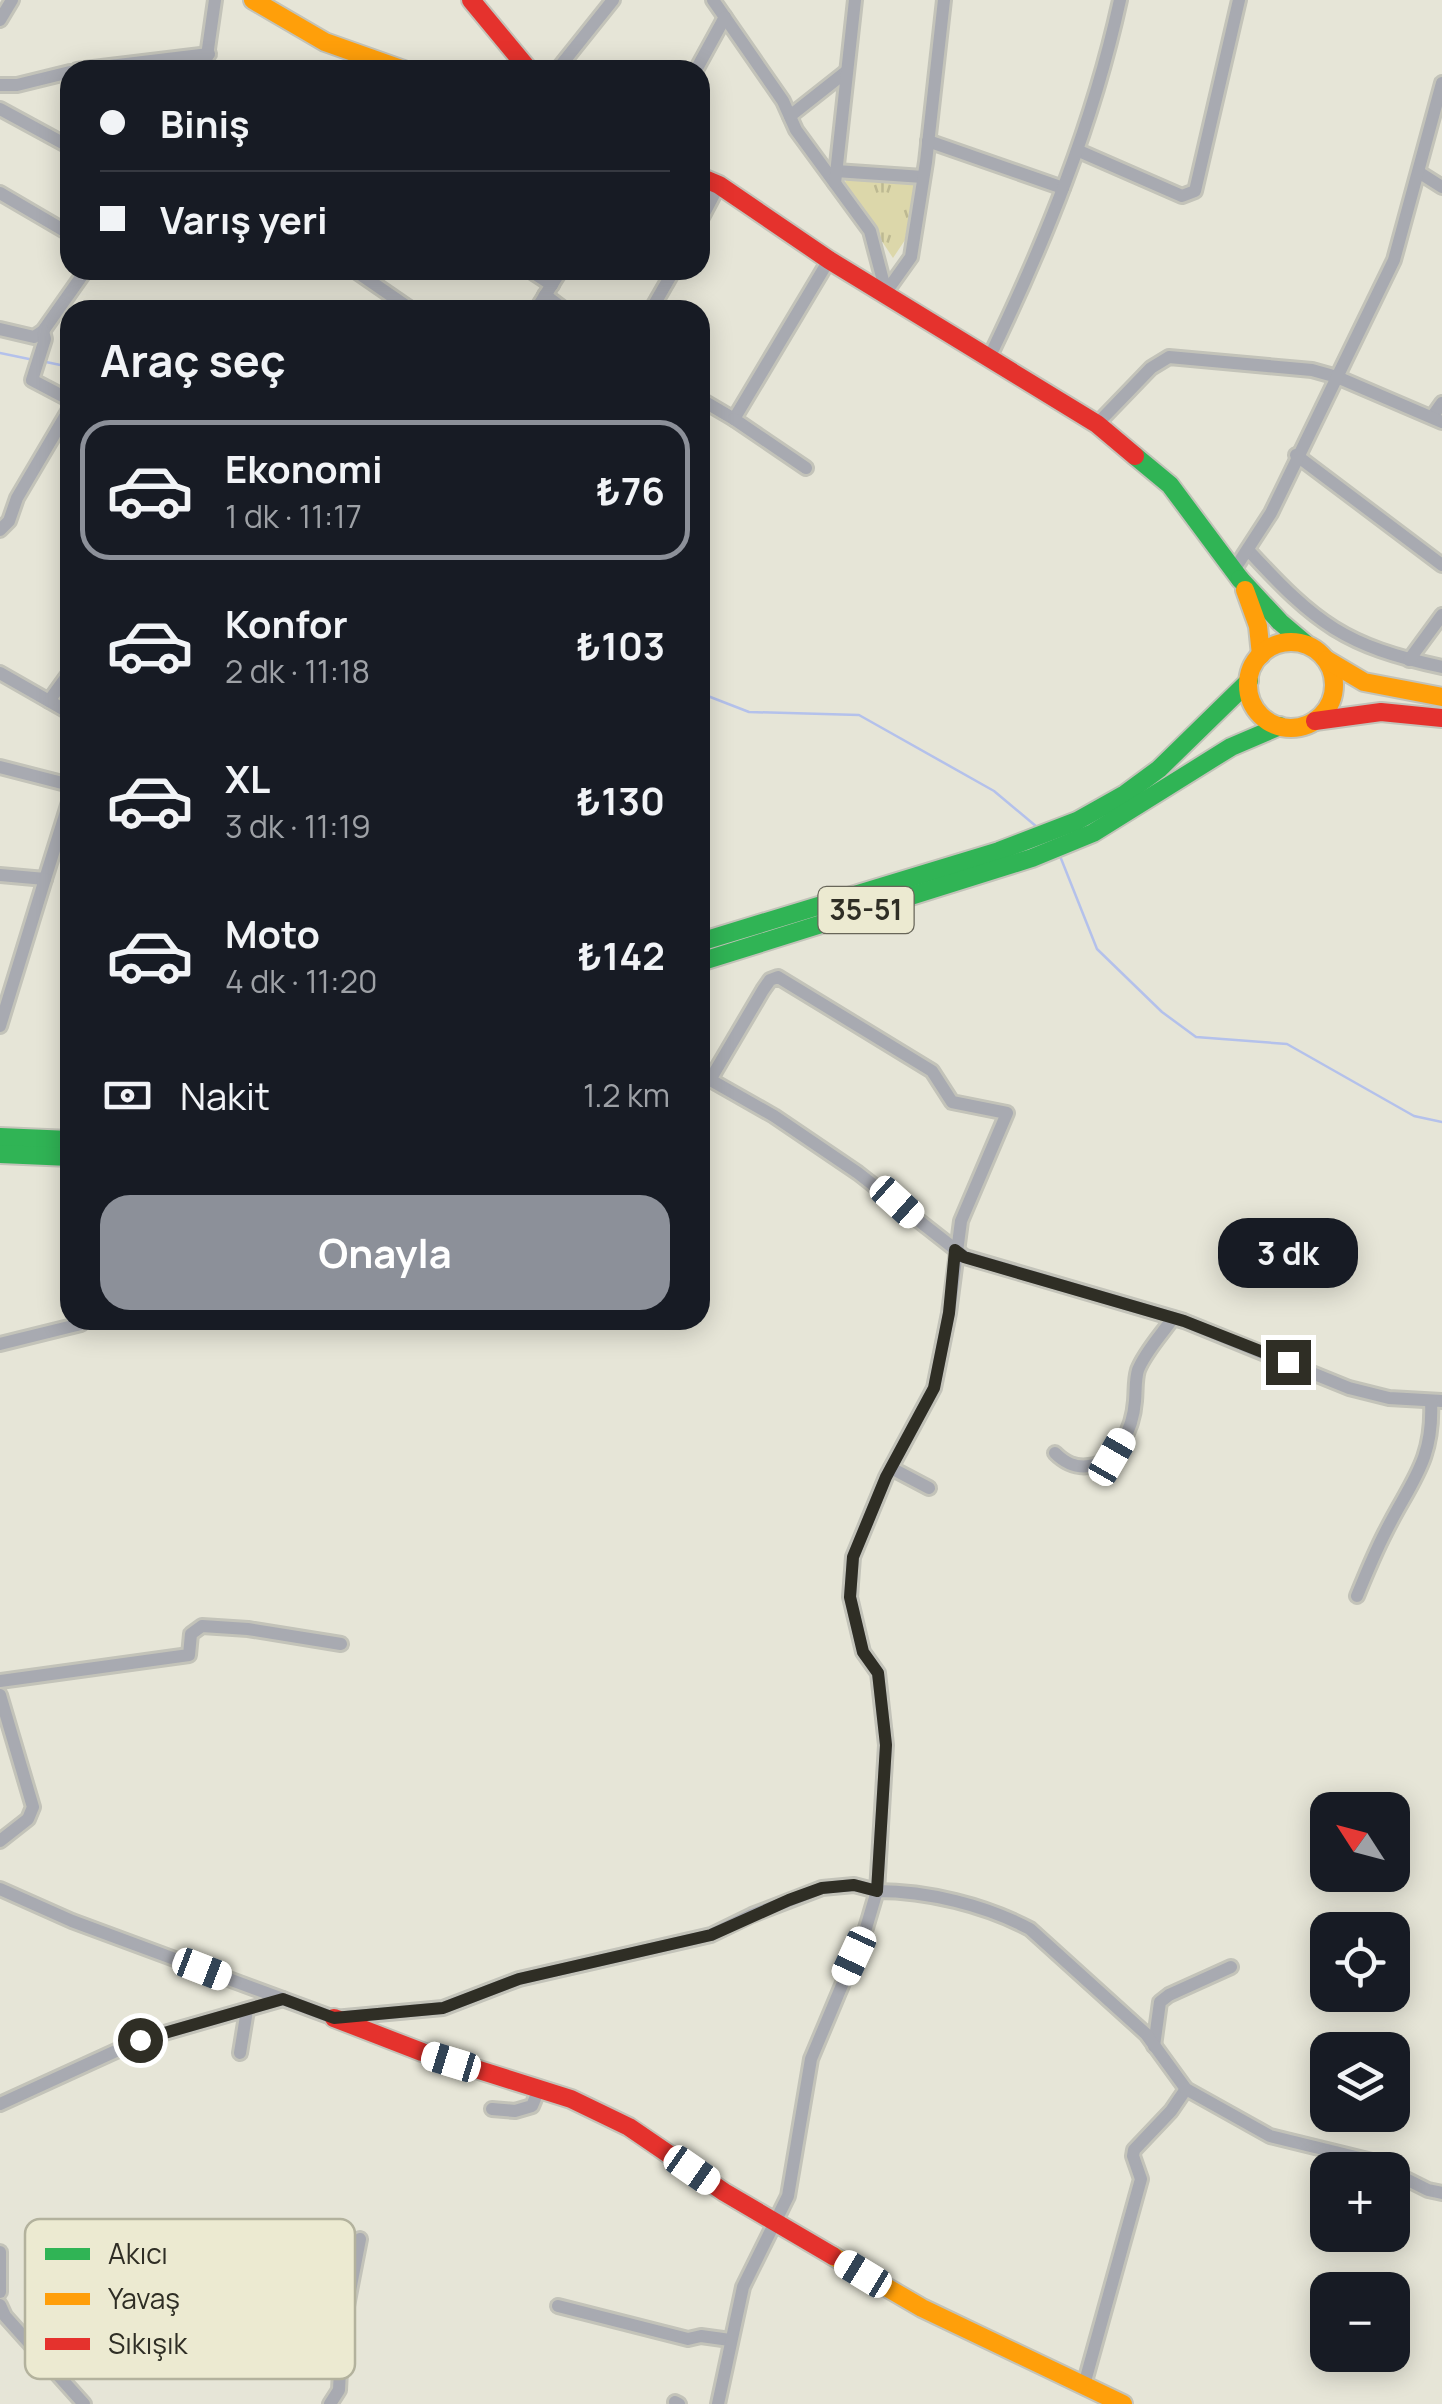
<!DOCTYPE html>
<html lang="tr">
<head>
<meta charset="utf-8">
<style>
  body { margin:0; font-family:Manrope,sans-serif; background:#242831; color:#f1f3f6; height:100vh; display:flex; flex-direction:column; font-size:38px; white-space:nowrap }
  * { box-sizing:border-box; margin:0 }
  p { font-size:32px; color:#9ea1a6 }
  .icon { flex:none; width:55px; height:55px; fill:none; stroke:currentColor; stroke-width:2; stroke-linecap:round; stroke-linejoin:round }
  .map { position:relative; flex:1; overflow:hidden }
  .details { position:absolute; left:60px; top:300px; width:650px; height:1030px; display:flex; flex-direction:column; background:#171b24; border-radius:30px; box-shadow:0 5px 25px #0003 }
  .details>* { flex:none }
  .banner { position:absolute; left:60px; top:60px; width:650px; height:220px; border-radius:30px; box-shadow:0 5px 25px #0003; display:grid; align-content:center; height:220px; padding:0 40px; background:#171b24 }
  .needle { width:65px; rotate:306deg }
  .fabs { position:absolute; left:1310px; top:1792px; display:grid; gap:20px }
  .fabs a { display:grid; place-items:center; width:100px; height:100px; border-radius:20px; background:#171b24; box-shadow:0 5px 25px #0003; font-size:50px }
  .end { position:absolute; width:45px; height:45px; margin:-22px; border:12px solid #2f2e25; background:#fff; box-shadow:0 0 0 5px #fff }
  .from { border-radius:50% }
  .bubble { position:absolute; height:70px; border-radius:30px; background:#171b24; box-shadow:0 5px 25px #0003; font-size:32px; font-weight:700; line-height:70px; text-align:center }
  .car { position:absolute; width:30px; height:60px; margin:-30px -15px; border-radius:12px; box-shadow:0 0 8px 2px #0007; background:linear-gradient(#fff 24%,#345 0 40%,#fff 0 76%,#345 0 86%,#fff 0) }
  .banner b { display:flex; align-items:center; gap:35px; height:95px; font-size:38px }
  .banner b+b { border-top:2px solid #363941 }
  .banner i { width:25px; height:25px; background:#f1f3f6 }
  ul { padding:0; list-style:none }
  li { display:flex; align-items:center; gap:30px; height:140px; margin:0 20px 15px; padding:0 20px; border:5px solid transparent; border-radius:30px }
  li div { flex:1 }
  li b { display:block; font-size:38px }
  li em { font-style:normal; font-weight:700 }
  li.on { border-color:#8c9099 }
  li>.icon { width:90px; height:90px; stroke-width:1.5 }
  h2 { padding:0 40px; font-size:45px; line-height:120px }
  .pay { display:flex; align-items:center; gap:25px; height:110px; padding:0 40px; font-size:38px }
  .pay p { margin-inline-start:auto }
  .button { display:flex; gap:20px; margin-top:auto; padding:20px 40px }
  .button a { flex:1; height:115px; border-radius:30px; background:#8c9099; color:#fff; font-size:40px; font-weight:700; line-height:115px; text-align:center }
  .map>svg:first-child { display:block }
  .park { fill:url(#park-tufts) }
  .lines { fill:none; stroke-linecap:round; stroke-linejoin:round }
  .stream { stroke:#b4c1eb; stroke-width:2.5 }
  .street-casing { stroke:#c3c3b9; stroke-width:18 }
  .fast-casing { stroke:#c3c3b9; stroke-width:22 }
  .slow-casing { stroke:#c3c3b9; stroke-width:22 }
  .jam-casing { stroke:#c3c3b9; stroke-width:22 }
  .street { stroke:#a8aab1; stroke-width:12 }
  .fast { stroke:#30b455; stroke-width:18 }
  .slow { stroke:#ff9f0a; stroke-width:18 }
  .jam { stroke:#e5322d; stroke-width:18 }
  .route { stroke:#2f2e25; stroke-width:12 }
  .labels { text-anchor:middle; stroke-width:9; stroke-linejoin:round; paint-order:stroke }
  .shield { fill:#ecead1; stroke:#686659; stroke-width:2.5 }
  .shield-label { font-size:28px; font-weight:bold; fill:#2f2e25 }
  .key { fill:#ecead1; stroke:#b3b29d; stroke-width:2.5 }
  .key-label { font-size:28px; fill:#2f2e25 }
</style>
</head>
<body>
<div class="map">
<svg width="1442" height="2404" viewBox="0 0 1442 2404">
  <defs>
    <pattern id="park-tufts" width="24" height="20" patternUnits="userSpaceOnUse" patternTransform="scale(2.5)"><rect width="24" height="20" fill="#dcd7aa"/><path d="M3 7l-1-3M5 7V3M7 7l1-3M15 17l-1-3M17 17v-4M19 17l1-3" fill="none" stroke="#bdb992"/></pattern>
  </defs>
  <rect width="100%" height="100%" fill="#e6e5d7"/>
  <polygon class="park" points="847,178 915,182 905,240 893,258 844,184"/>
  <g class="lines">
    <g class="stream">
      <polyline points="0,353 29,359"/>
      <polyline points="46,362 70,367"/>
      <polyline points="700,693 749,712 859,715 994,791 1037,827"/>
      <polyline points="1060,856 1097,949 1162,1012 1196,1037 1287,1044 1414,1116 1442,1122"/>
    </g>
    <g class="street-casing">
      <g id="street">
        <polyline points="713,0 783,101 796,130 870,231 886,292"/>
        <polyline points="0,20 12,0"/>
        <polyline points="77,70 209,54"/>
        <polyline points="205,70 215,0"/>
        <polyline points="557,70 613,0"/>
        <polyline points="696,70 725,17"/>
        <polyline points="0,85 17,85 70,72"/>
        <polyline points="0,109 70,147"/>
        <polyline points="790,116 847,71"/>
        <polyline points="928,141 1063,188"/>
        <polyline points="1079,151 1182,196 1195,191 1239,0"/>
        <polyline points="836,171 923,177"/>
        <polyline points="1420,173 1442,187"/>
        <polyline points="835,183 855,0"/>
        <polyline points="0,193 70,234"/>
        <polyline points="700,221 719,185"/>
        <polyline points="354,270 412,310"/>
        <polyline points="529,270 552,285"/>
        <polyline points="886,292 911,257 926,162 944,0"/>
        <polyline points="545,295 565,310"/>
        <polyline points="536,310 561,270"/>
        <polyline points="651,310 674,270"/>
        <polyline points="0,329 34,337 43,331 86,270"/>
        <polyline points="43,331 45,339 32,380 70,400"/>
        <path d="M 990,356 C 1045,242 1093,124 1120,0"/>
        <polyline points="700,399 734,419 829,260"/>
        <polyline points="1432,417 1442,403"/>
        <polyline points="734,419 806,468"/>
        <polyline points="1097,424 1151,368 1169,357 1312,370 1337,377 1442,422"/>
        <polyline points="1296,455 1442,565"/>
        <polyline points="0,530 9,521 17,498 70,408"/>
        <path d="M 1249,551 C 1316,624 1345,646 1442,667"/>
        <polyline points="1234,570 1271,513 1394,260 1442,83"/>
        <polyline points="1409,660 1442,615"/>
        <polyline points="0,673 70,713"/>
        <polyline points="49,701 70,672"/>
        <polyline points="0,767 70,785"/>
        <polyline points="0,875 45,879 70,799"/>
        <polyline points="0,1026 45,879"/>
        <polyline points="700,1074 774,1116 858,1173 965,1257 1184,1321 1349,1388 1389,1398 1442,1401"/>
        <polyline points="0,1344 81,1324"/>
        <path d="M 1055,1453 C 1065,1463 1075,1468 1089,1466 C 1118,1462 1133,1428 1135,1401 C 1136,1390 1135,1380 1138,1370 C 1145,1352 1162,1334 1173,1318"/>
        <polyline points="891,1468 929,1488"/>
        <path d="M 1357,1596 C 1366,1574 1375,1552 1386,1531 C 1411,1481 1434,1461 1431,1401"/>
        <polyline points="0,1681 189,1655 191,1634 202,1626 248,1629 341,1644"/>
        <polyline points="0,1695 33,1807 28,1819 0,1841"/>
        <polyline points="0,1889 72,1921 334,2018 443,2008 519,1979 711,1935 752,1915 822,1888 854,1885 877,1891 886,1745 878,1673 863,1652 850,1597 853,1557 886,1477 934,1388 949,1313 961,1221 1007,1113 952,1102 932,1071 778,977 770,980 763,990 710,1080"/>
        <polyline points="1154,2046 1160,2002 1169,1995 1231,1967"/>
        <polyline points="240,2053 247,2010"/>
        <polyline points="0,2104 140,2040 283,1999"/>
        <polyline points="492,2109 515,2111 532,2106 539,2089"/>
        <polyline points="1392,2172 1428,2190 1442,2193"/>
        <polyline points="0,2252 0,2292"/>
        <polyline points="0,2305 5,2316 84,2404"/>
        <polyline points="558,2306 688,2339 701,2336 730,2340"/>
        <polyline points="1084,2385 1141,2179 1133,2156 1134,2150 1171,2111 1186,2089"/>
        <polyline points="675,2402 679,2404"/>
        <polyline points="330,2404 339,2390 342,2332 360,2239"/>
        <path d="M 718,2404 L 743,2287 L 788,2196 L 811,2059 L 866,1928 L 877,1891 C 927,1891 985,1905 1030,1929 L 1146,2034 L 1186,2089 L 1270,2136 L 1372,2161 L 1389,2170"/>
      </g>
    </g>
    <g class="fast-casing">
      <g id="fast">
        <polyline points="1135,456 1170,485 1240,579"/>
        <polyline points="1240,579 1280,622 1306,644"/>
        <polyline points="700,942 999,851 1077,821 1125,794 1159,769 1249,681"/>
        <polyline points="700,962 1032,858 1093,833 1231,747 1280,726"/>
        <polyline points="0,1137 70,1140"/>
        <polyline points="0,1154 70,1157"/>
      </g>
    </g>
    <g class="slow-casing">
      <g id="slow">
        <polyline points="253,0 325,42 404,70"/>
        <polyline points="1245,590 1258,626 1261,655"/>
        <circle cx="1291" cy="685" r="43"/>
        <polyline points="1327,660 1364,682 1442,697"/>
        <polyline points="833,2256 922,2308 1123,2404"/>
      </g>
    </g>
    <g class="jam-casing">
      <g id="jam">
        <polyline points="471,0 529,70"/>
        <polyline points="700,177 719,185 829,260 1097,424 1135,456"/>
        <polyline points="1315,721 1381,712 1442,718"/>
        <polyline points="334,2018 422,2052 571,2099 629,2127 724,2192 833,2256"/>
      </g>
    </g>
    <use href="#street" class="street"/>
    <use href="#fast" class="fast"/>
    <use href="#slow" class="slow"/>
    <use href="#jam" class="jam"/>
  </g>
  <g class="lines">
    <polyline class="route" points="140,2040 283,1999 334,2018 443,2008 519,1979 711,1935 789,1900 822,1888 854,1885 877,1891 886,1745 878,1673 863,1652 850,1597 853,1557 886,1477 934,1388 949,1313 955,1250 964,1257 1184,1321 1288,1362"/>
  </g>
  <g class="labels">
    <rect class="shield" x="818.5" y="887" width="95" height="46" rx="8"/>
    <g class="shield-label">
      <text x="866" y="920">35-51</text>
    </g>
  </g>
  <rect x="25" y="2219" width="330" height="160" rx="15" class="key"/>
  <rect x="45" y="2248" width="45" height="12" fill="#30b455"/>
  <rect x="45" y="2293" width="45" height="12" fill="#ff9f0a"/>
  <rect x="45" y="2338" width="45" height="12" fill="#e5322d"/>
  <g class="key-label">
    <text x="108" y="2264">Akıcı</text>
    <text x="108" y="2309">Yavaş</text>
    <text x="108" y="2354">Sıkışık</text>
  </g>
</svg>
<div class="fabs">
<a><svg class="needle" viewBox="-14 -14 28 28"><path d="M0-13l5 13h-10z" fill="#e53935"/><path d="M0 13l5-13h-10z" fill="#9ea1a6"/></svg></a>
<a><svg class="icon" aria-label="locate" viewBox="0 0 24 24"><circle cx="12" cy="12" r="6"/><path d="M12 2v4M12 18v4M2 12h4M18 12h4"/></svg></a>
<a><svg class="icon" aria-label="layers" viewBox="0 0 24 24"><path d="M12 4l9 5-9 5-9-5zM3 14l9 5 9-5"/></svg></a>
<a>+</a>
<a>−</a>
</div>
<i class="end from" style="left:140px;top:2040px"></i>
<i class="end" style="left:1288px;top:1362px"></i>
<div class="bubble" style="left:1218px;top:1218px;width:140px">3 dk</div>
<i class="car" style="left:897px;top:1202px;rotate:132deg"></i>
<i class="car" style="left:1112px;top:1457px;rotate:30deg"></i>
<i class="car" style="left:854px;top:1956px;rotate:205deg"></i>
<i class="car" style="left:202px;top:1969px;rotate:111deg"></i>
<i class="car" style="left:451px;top:2062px;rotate:287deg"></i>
<i class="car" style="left:692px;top:2170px;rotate:125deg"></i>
<i class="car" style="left:863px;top:2274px;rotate:301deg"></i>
<div class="banner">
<b><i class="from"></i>Biniş</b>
<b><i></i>Varış yeri</b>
</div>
<section class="details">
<h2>Araç seç</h2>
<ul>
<li class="on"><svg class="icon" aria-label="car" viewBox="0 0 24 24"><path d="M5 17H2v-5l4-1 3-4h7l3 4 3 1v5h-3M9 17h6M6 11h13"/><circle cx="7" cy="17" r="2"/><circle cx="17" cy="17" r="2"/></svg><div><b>Ekonomi</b><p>1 dk · 11:17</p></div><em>₺76</em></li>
<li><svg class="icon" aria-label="car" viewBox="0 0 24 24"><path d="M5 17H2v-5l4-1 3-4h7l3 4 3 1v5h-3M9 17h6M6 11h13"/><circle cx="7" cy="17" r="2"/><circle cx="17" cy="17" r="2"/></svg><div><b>Konfor</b><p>2 dk · 11:18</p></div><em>₺103</em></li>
<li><svg class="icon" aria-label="car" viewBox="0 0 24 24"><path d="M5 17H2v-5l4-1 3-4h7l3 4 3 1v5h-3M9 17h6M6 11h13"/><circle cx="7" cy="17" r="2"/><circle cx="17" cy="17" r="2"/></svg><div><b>XL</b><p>3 dk · 11:19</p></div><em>₺130</em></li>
<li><svg class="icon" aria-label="car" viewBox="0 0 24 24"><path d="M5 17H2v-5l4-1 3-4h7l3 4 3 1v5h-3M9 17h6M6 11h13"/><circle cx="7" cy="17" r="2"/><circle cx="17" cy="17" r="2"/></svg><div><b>Moto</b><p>4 dk · 11:20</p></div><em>₺142</em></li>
</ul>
<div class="pay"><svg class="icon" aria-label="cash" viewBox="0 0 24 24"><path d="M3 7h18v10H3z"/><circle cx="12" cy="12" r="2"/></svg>Nakit<p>1.2 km</p></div>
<div class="button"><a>Onayla</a></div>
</section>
</div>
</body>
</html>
